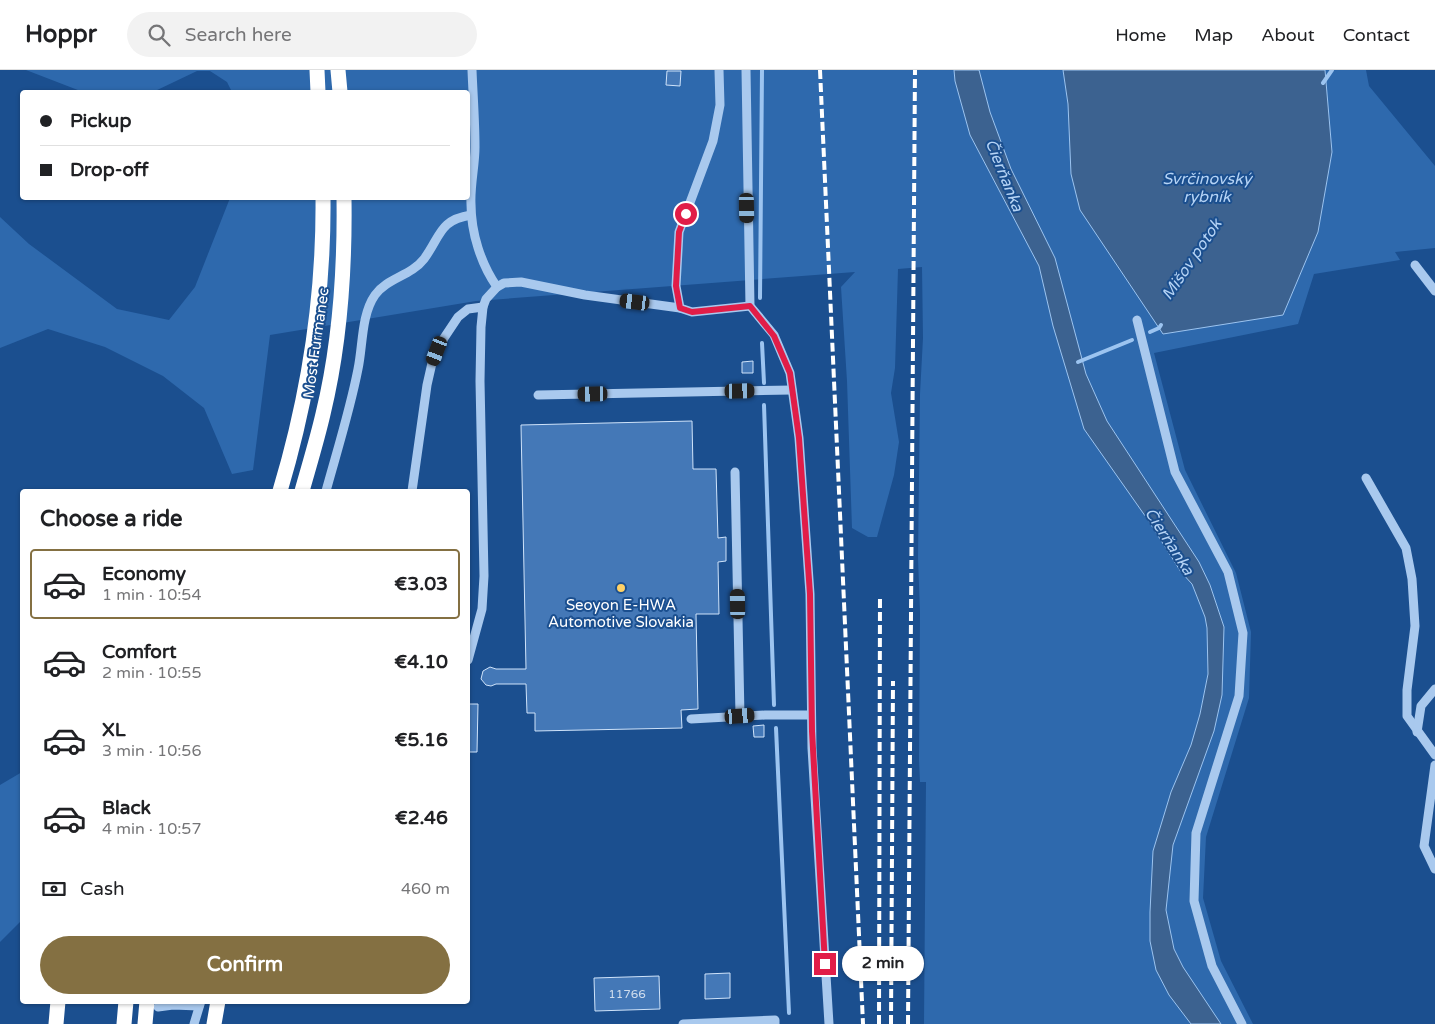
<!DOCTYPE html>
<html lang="en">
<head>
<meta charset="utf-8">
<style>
  body { margin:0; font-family:"Varela Round",sans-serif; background:#f2f2f2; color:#202124; height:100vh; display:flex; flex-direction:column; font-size:19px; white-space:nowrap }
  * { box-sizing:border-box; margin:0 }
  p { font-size:16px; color:#757577 }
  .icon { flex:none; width:28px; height:28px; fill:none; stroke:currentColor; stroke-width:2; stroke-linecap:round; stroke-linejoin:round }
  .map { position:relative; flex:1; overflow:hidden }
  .details { position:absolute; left:20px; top:419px; width:450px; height:515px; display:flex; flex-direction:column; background:#fff; border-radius:5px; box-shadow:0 1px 4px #0004 }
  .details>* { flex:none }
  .guide { position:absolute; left:20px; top:20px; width:450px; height:110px; border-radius:5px; box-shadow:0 1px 4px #0004; display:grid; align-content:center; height:110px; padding:0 20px; background:#fff }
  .end { position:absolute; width:22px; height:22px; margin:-11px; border:6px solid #e11d48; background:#fff; box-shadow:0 0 0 2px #fff }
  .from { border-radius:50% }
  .bubble { position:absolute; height:35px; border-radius:18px; background:#fff; box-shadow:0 1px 4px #0004; font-size:16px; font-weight:800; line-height:35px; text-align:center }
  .car { position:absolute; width:15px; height:30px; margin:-15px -8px; border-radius:6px; box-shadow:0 0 4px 1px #0007; background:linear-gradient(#222 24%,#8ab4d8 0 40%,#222 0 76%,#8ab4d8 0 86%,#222 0) }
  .guide b { display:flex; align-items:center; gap:18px; height:48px; font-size:19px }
  .guide b+b { border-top:1px solid #e0e0e0 }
  .guide i { width:12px; height:12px; background:#202124 }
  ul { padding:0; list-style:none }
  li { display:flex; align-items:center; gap:15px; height:70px; margin:0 10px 8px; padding:0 10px; border:2px solid transparent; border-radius:5px }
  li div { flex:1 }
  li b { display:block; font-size:19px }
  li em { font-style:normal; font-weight:800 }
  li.on { border-color:#847042 }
  li>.icon { width:45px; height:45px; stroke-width:1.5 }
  h2 { padding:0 20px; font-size:22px; line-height:60px }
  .pay { display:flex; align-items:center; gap:12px; height:55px; padding:0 20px; font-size:19px }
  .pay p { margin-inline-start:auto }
  .action { display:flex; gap:10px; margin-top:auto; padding:10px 20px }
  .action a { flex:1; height:58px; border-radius:30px; background:#847042; color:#fff; font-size:20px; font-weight:800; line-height:58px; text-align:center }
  header { display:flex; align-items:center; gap:30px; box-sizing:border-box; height:70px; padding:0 25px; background:#fff; border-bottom:1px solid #e0e0e0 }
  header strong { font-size:24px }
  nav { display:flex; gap:28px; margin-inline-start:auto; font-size:18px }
  .search { width:350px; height:45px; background:#f2f2f2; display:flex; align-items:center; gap:12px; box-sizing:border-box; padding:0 18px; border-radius:28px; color:#757577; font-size:19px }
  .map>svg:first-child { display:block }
  .green { fill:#2e69ad }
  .water { fill:#3c6290; stroke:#9cc4f0 }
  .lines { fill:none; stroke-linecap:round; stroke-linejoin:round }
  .stream { stroke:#9cc4f0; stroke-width:4 }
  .building { fill:#4478b7; stroke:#cfe3fa }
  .minor { stroke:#a9c9ee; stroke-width:9 }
  .highway { stroke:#fff; stroke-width:15 }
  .rail { stroke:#fff; stroke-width:4; stroke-dasharray:9 4; stroke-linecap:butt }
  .route { stroke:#e11d48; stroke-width:6 }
  .poi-dot { fill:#ffd166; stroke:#1b4f8f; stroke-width:2 }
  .labels { text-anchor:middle; stroke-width:4; stroke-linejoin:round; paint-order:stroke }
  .number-label { font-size:12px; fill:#d0dded }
  .street-label { font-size:15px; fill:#fff; stroke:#1b4f8f }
  .poi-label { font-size:15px; fill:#fff; stroke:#1b4f8f }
  .water-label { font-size:16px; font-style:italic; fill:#b5d3f5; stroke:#1b4f8f }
</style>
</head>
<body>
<header>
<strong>Hoppr</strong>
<div class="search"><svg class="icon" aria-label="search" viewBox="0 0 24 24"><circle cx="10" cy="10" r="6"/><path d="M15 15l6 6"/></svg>Search here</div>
<nav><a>Home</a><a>Map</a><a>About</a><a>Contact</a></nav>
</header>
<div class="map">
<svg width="1435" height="954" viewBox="0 0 1435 954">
  <rect width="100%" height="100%" fill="#1b4f8f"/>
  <g class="green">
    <polygon points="26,0 1063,0 1068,34 1318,162 1332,82 1325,0 1366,0 1369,16 1435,96 1435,178 1395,182 1400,190 1314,204 1298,254 1154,283 1185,400 1236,503 1251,562 1249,628 1206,767 1203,828 1221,891 1253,954 924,954 926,712 920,712 919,690 920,542 918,488 920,324 923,268 922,197 898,199 895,298 891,323 899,372 894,405 877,467 868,467 852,458 847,311 841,217 855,202 476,231 270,265 253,400 232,404 204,338 163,306 105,277 48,259 0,278 0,147 29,174 117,239 169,250 195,217 230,128 468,128 468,22 232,22 227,12 210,1 197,1 153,22 83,22"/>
    <polygon points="22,702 22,850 0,872 0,715"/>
  </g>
  <g class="water">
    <polygon points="954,0 979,0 990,42 1011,99 1055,188 1086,304 1107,351 1199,492 1210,515 1224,557 1222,625 1214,661 1173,775 1166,840 1174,879 1183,897 1221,954 1191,954 1169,925 1156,900 1150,871 1150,842 1153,781 1171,722 1191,675 1200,644 1208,604 1207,558 1205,547 1192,514 1181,502 1148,450 1084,359 1053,256 1039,196 970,65 955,11"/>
    <polygon points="1063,0 1325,0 1332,82 1318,162 1283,245 1163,264 1080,140 1071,104 1068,34"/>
  </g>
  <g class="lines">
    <g class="stream">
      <polyline points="1323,13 1332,0"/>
      <polyline points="760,228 762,0"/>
      <polyline points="1150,262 1159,258 1161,255"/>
      <polyline points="762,273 764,313"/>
      <polyline points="1078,292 1132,270"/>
      <polyline points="764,335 774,635"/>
      <polyline points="776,658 789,943"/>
    </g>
  </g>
  <g class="building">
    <polygon points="667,1 681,1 680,16 666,15"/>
    <polygon points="753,291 753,303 742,303 742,292"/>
    <polygon points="692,351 693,399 716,399 718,468 726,467 726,491 718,492 719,544 696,544 698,639 681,640 682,658 535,661 535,643 527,643 526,614 496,614 491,616 486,615 481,609 483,601 490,597 496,599 526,599 521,355"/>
    <polygon points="468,634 478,634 477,682 468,682"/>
    <polygon points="764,655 764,667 754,667 753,656"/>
    <polygon points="730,903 730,928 705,929 705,904"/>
    <polygon points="659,906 660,939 595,941 594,908"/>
  </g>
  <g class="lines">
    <g class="minor">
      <path d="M 472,0 C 473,26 475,51 475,77 C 475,96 470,115 471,134 C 471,163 481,194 497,217"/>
      <polyline points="719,0 720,35 713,71 679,162 676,216 680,238 692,242 750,236"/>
      <polyline points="746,0 750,236 774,265 790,303 799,368 810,524 812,678 829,954"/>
      <polyline points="1415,195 1435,221"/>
      <polyline points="1137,250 1175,402 1228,502 1243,563 1239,626 1196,763 1194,831 1212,896 1242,954"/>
      <polyline points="538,325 792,320"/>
      <polyline points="735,402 740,646"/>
      <polyline points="1366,408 1406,478 1412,509 1415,556 1407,620 1407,646 1435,685"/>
      <path d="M 326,421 C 337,381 350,340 358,299 C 363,276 361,245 375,225 C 387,208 411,206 424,189 C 441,166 439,150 471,145"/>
      <polyline points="412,421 427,315 432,293 444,268 458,247 468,239 483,237"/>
      <polyline points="468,590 482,539 484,506 480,311 481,257 483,237 486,229 497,217 504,213 521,212 585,225 680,238"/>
      <polyline points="691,649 765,645 811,645"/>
      <polyline points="1417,662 1421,636 1435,619"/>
      <polyline points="1435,695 1424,776 1435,799"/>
      <polyline points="158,937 173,935 199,936"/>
      <polyline points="194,954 201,931"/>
      <polyline points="683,954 775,950 775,954"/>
    </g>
    <g class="highway">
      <polyline points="317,0 318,22"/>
      <polyline points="338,0 340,22"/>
      <path d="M 280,421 C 309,324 324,229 323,128"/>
      <path d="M 302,421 C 309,396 317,370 323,344 C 340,274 345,200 344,128"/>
      <polyline points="56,954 58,931"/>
      <polyline points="124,954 126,931"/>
      <polyline points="145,954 147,931"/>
      <polyline points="214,954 218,931"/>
    </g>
    <g class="rail">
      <polyline points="820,0 863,954"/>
      <polyline points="879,954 880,525"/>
      <polyline points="891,954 893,611"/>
      <polyline points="908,954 915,0"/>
    </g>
  </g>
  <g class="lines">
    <polyline class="route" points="686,144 679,162 676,216 680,238 692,242 750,236 774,266 790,303 799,368 810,524 812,661 825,894"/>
  </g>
  <circle class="poi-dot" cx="621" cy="518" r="5"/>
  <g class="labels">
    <g class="number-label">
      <text x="627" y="928">11766</text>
    </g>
    <g class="street-label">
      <text transform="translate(316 273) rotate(-82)" y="5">Most Furmanec</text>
    </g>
    <g class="poi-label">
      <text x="621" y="540">Seoyon E-HWA<tspan x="621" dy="17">Automotive Slovakia</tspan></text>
    </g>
    <g class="water-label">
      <text transform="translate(1005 105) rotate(68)" y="6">Čierňanka</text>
      <text x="1207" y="114">Svrčinovský<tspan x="1207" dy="18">rybník</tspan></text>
      <text transform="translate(1191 189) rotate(-56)" y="6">Mišov potok</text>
      <text transform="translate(1170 471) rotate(57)" y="6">Čierňanka</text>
    </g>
  </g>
</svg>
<i class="end from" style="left:686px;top:144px"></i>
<i class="end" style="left:825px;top:894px"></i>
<div class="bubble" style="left:842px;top:876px;width:82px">2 min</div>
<i class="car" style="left:747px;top:138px;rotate:179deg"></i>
<i class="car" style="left:635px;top:232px;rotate:277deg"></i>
<i class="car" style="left:437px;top:281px;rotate:201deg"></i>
<i class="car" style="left:740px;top:321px;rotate:89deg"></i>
<i class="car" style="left:593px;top:324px;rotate:269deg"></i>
<i class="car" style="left:738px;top:534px;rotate:359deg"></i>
<i class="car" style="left:740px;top:646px;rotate:86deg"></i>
<div class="guide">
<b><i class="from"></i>Pickup</b>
<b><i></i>Drop-off</b>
</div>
<section class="details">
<h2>Choose a ride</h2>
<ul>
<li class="on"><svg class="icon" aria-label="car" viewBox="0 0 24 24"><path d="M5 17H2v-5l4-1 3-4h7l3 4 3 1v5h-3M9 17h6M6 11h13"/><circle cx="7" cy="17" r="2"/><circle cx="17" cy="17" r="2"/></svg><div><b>Economy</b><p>1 min · 10:54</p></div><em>€3.03</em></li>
<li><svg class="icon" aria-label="car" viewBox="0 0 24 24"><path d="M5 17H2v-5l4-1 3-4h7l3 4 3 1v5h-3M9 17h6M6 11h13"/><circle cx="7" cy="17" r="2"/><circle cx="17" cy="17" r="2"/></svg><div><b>Comfort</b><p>2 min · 10:55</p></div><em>€4.10</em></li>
<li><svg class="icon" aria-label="car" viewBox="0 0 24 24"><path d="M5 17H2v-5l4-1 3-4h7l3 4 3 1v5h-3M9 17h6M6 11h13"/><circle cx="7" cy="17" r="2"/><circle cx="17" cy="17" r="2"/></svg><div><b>XL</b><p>3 min · 10:56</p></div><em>€5.16</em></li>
<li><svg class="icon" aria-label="car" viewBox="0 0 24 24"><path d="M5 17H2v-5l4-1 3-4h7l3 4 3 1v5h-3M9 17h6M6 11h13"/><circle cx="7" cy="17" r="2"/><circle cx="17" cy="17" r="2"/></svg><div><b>Black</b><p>4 min · 10:57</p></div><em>€2.46</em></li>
</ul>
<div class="pay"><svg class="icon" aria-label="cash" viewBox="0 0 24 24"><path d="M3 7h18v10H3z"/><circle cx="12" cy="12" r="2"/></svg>Cash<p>460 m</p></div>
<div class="action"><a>Confirm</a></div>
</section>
</div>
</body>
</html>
